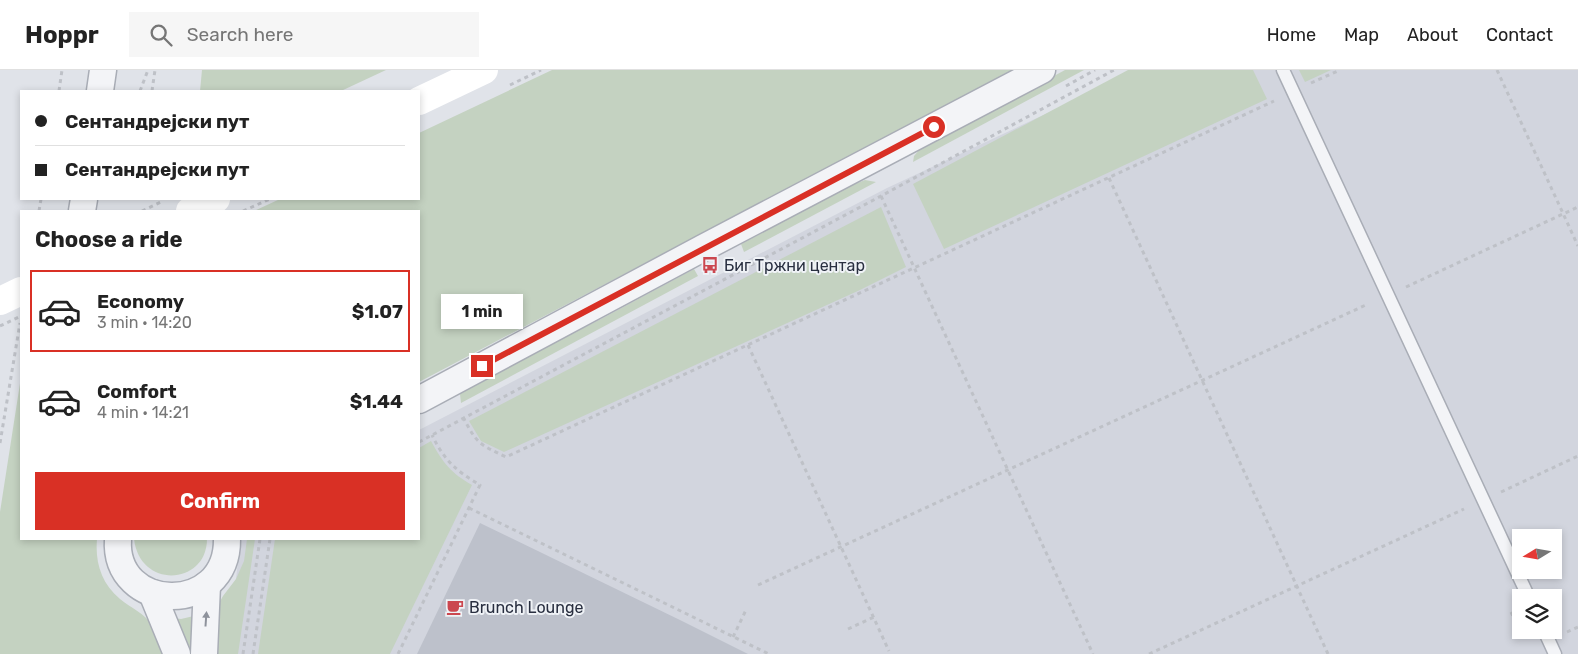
<!DOCTYPE html>
<html lang="en">
<head>
<meta charset="utf-8">
<style>
  body { margin:0; font-family:Rubik,sans-serif; background:#f6f6f6; color:#222; height:100vh; display:flex; flex-direction:column; font-size:19px; white-space:nowrap }
  * { box-sizing:border-box; margin:0 }
  p { font-size:16px; color:#767676 }
  .icon { flex:none; width:28px; height:28px; fill:none; stroke:currentColor; stroke-width:2; stroke-linecap:round; stroke-linejoin:round }
  .map { position:relative; flex:1; overflow:hidden }
  .side { position:absolute; left:20px; top:140px; width:400px; height:330px; display:flex; flex-direction:column; background:#fff; border-radius:0px; box-shadow:0 2px 8px #0003 }
  .side>* { flex:none }
  .guide { position:absolute; left:20px; top:20px; width:400px; height:110px; border-radius:0px; box-shadow:0 2px 8px #0003; display:grid; align-content:center; height:110px; padding:0 15px; background:#fff }
  .needle { width:32px; rotate:259deg }
  .controls { position:absolute; left:1512px; top:459px; display:grid; gap:10px }
  .controls a { display:grid; place-items:center; width:50px; height:50px; border-radius:0px; background:#fff; box-shadow:0 2px 8px #0003; font-size:25px }
  .end { position:absolute; width:22px; height:22px; margin:-11px; border:6px solid #d93025; background:#fff; box-shadow:0 0 0 2px #fff }
  .from { border-radius:50% }
  .bubble { position:absolute; height:35px; border-radius:0px; background:#fff; box-shadow:0 2px 8px #0003; font-size:16px; font-weight:700; line-height:35px; text-align:center }
  .guide b { display:flex; align-items:center; gap:18px; height:48px; font-size:19px }
  .guide b+b { border-top:1px solid #e0e0e0 }
  .guide i { width:12px; height:12px; background:#222 }
  ul { padding:0; list-style:none }
  li { display:flex; align-items:center; gap:15px; height:82px; margin:0 10px 8px; padding:0 5px; border:2px solid transparent; border-radius:0px }
  li div { flex:1 }
  li b { display:block; font-size:19px }
  li em { font-style:normal; font-weight:700 }
  li.active { border-color:#d93025 }
  li>.icon { width:45px; height:45px; stroke-width:1.5 }
  h2 { padding:0 15px; font-size:22px; line-height:60px }
  .cta { display:flex; gap:10px; margin-top:auto; padding:10px 15px }
  .cta a { flex:1; height:58px; border-radius:0px; background:#d93025; color:#fff; font-size:20px; font-weight:700; line-height:58px; text-align:center }
  header { display:flex; align-items:center; gap:30px; box-sizing:border-box; height:70px; padding:0 25px; background:#fff; border-bottom:1px solid #e0e0e0 }
  header strong { font-size:24px }
  nav { display:flex; gap:28px; margin-inline-start:auto; font-size:18px }
  .search { width:350px; height:45px; background:#f6f6f6; display:flex; align-items:center; gap:12px; box-sizing:border-box; padding:0 18px; border-radius:0px; color:#767676; font-size:19px }
  .map>svg:first-child { display:block }
  .built { fill:#d2d5de; fill-rule:evenodd }
  .green { fill:#c4d2c1 }
  .building { fill:#bdc1cb }
  .lines { fill:none; stroke-linecap:round; stroke-linejoin:round }
  .lane-casing { stroke:#a9adb6; stroke-width:15 }
  .street-casing { stroke:#a9adb6; stroke-width:29 }
  .path { stroke:#bec1c7; stroke-width:3; stroke-dasharray:4 4; stroke-linecap:butt }
  .lane { stroke:#f3f4f7; stroke-width:12 }
  .street { stroke:#f3f4f7; stroke-width:26 }
  .secondary { stroke:#fff; stroke-width:28 }
  .path-bridge { stroke:#bec1c7; stroke-width:3; stroke-dasharray:4 4; stroke-linecap:butt }
  .oneway { fill:#8e929c }
  .route { stroke:#d93025; stroke-width:6 }
  .labels { text-anchor:middle; stroke-width:4; stroke-linejoin:round; paint-order:stroke }
  .poi-label { font-size:16px; fill:#292f40; stroke:#eff2f6; text-anchor:start }
</style>
</head>
<body>
<header>
<strong>Hoppr</strong>
<div class="search"><svg class="icon" aria-label="search" viewBox="0 0 24 24"><circle cx="10" cy="10" r="6"/><path d="M15 15l6 6"/></svg>Search here</div>
<nav><a>Home</a><a>Map</a><a>About</a><a>Contact</a></nav>
</header>
<div class="map">
<svg width="1578" height="584" viewBox="0 0 1578 584">
  <rect width="100%" height="100%" fill="#e0e3e9"/>
  <path class="built" d="M 1140,0 L 1578,0 L 1578,584 L 228,584 L 240,472 L 242,469 L 419,469 L 419,360 L 887,118 ZM 1521,468 L 1554,468 L 1554,500 L 1521,500 ZM 1521,528 L 1554,528 L 1554,560 L 1521,560 Z"/>
  <g class="green">
    <polygon points="202,0 386,0 341,21 200,21"/>
    <polygon points="552,0 1012,0 419,312 419,141 254,141 280,129 419,129 419,63"/>
    <polygon points="1065,0 1084,0 913,92 914,86 920,79"/>
    <polygon points="1128,0 1253,0 1267,29 944,179 913,114"/>
    <polygon points="1299,0 1331,0 1305,12"/>
    <polygon points="865,110 876,112 744,182 741,174 850,116"/>
    <polygon points="881,137 906,197 860,220 504,382 481,371 469,351"/>
    <polygon points="694,199 698,206 461,333 460,324 469,315 601,249"/>
    <path d="M 21,307 L 21,469 L 97,469 C 95,492 101,513 120,529 C 131,538 144,543 153,556 C 159,564 163,575 167,584 L 0,584 L 0,442 Z"/>
    <path d="M 431,371 C 443,393 451,403 472,415 L 390,584 L 258,584 L 275,469 L 419,469 L 419,378 Z"/>
    <path d="M 134,469 L 207,469 C 207,515 140,520 134,469 Z"/>
    <polygon points="247,469 255,469 238,584 214,584 214,542 223,526 236,509 244,491"/>
    <polygon points="198,545 194,584 188,584 173,548 181,549"/>
  </g>
  <polygon class="building" points="480,453 682,551 748,584 417,584"/>
  <g class="lines">
    <g class="lane-casing">
      <g id="lane">
        <polyline points="1283,0 1529,528"/>
        <polyline points="1544,560 1555,584"/>
      </g>
    </g>
    <g class="street-casing">
      <g id="street">
        <polyline points="100,21 103,0"/>
        <polyline points="82,141 84,129"/>
        <polyline points="419,330 703,178 1042,0"/>
        <path d="M 118,469 C 113,543 228,547 227,469"/>
        <polyline points="152,523 177,584"/>
        <polyline points="204,584 207,515"/>
      </g>
    </g>
    <g class="path">
      <polyline points="1497,0 1578,176"/>
      <polyline points="1311,13 1340,0"/>
      <polyline points="510,15 541,0"/>
      <polyline points="1066,16 1095,0"/>
      <polyline points="59,21 62,0"/>
      <polyline points="140,21 148,0"/>
      <polyline points="152,21 155,0"/>
      <polyline points="1109,108 1328,584"/>
      <polyline points="881,126 1093,584"/>
      <polyline points="39,141 41,129"/>
      <polyline points="142,141 163,131"/>
      <polyline points="243,141 270,129"/>
      <polyline points="1406,217 1578,137"/>
      <polyline points="748,275 889,581"/>
      <path d="M 463,347 C 477,374 479,374 506,387 L 1274,31"/>
      <polyline points="419,372 881,126 1114,0"/>
      <polyline points="0,373 20,253"/>
      <polyline points="1501,422 1578,386"/>
      <polyline points="469,438 769,584"/>
      <polyline points="758,515 1368,234"/>
      <polyline points="1511,542 1522,565"/>
      <polyline points="848,559 874,547"/>
      <polyline points="1567,562 1578,557"/>
      <polyline points="733,567 746,540"/>
      <polyline points="243,584 260,469"/>
      <polyline points="253,584 270,469"/>
      <path d="M 398,584 L 480,415 C 456,401 444,390 432,365"/>
      <polyline points="1149,584 1464,439"/>
    </g>
    <use href="#lane" class="lane"/>
    <use href="#street" class="street"/>
    <g class="secondary">
      <polyline points="419,31 484,0"/>
      <polyline points="190,141 216,129"/>
      <polyline points="0,231 21,221"/>
    </g>
    <polyline class="path-bridge" points="0,256 21,246"/>
  </g>
  <defs><path id="oneway-solid" d="M-6-.8H1V-3.2L6.5 0L1 3.2V.8H-6Z" transform="scale(1.25)"/></defs>
  <use class="oneway" href="#oneway-solid" transform="translate(206 549) rotate(-86)"/>
  <g class="lines">
    <polyline class="route" points="482,296 934,57"/>
  </g>
  <defs>
    <g id="bus-bare" transform="scale(1.35)"><path d="M-5-6H5V4H4V6H2V4H-2V6H-4V4H-5ZM-3.5-4V0h7V-4ZM-3.5 1.2v1.5H-2V1.2ZM2 1.2v1.5H3.5V1.2Z" fill="#cb474f" stroke="#eff2f6" stroke-width="2.5" paint-order="stroke"/></g>
    <g id="cafe-bare" transform="scale(1.35)"><path d="M-5.5-4.5H6V0H3Q3 3.5 0 3.5H-2.5Q-5.5 3.5-5.5 0ZM3-3.2v2h1.7v-2ZM-6 4.5H4V6H-6Z" fill="#cb474f" stroke="#eff2f6" stroke-width="2.5" paint-order="stroke"/></g>
  </defs>
  <g fill-rule="evenodd">
    <use href="#bus-bare" x="710" y="195"/>
    <use href="#cafe-bare" x="455" y="537"/>
  </g>
  <g class="labels">
    <g class="poi-label">
      <text x="724" y="201">Биг Тржни центар</text>
      <text x="469" y="543">Brunch Lounge</text>
    </g>
  </g>
</svg>
<div class="controls">
<a><svg class="needle" viewBox="-14 -14 28 28"><path d="M0-13l5 13h-10z" fill="#e53935"/><path d="M0 13l5-13h-10z" fill="#767676"/></svg></a>
<a><svg class="icon" aria-label="layers" viewBox="0 0 24 24"><path d="M12 4l9 5-9 5-9-5zM3 14l9 5 9-5"/></svg></a>
</div>
<i class="end from" style="left:934px;top:57px"></i>
<i class="end" style="left:482px;top:296px"></i>
<div class="bubble" style="left:441px;top:224px;width:82px">1 min</div>
<div class="guide">
<b><i class="from"></i>Сентандрејски пут</b>
<b><i></i>Сентандрејски пут</b>
</div>
<section class="side">
<h2>Choose a ride</h2>
<ul>
<li class="active"><svg class="icon" aria-label="car" viewBox="0 0 24 24"><path d="M5 17H2v-5l4-1 3-4h7l3 4 3 1v5h-3M9 17h6M6 11h13"/><circle cx="7" cy="17" r="2"/><circle cx="17" cy="17" r="2"/></svg><div><b>Economy</b><p>3 min · 14:20</p></div><em>$1.07</em></li>
<li><svg class="icon" aria-label="car" viewBox="0 0 24 24"><path d="M5 17H2v-5l4-1 3-4h7l3 4 3 1v5h-3M9 17h6M6 11h13"/><circle cx="7" cy="17" r="2"/><circle cx="17" cy="17" r="2"/></svg><div><b>Comfort</b><p>4 min · 14:21</p></div><em>$1.44</em></li>
</ul>
<div class="cta"><a>Confirm</a></div>
</section>
</div>
</body>
</html>
